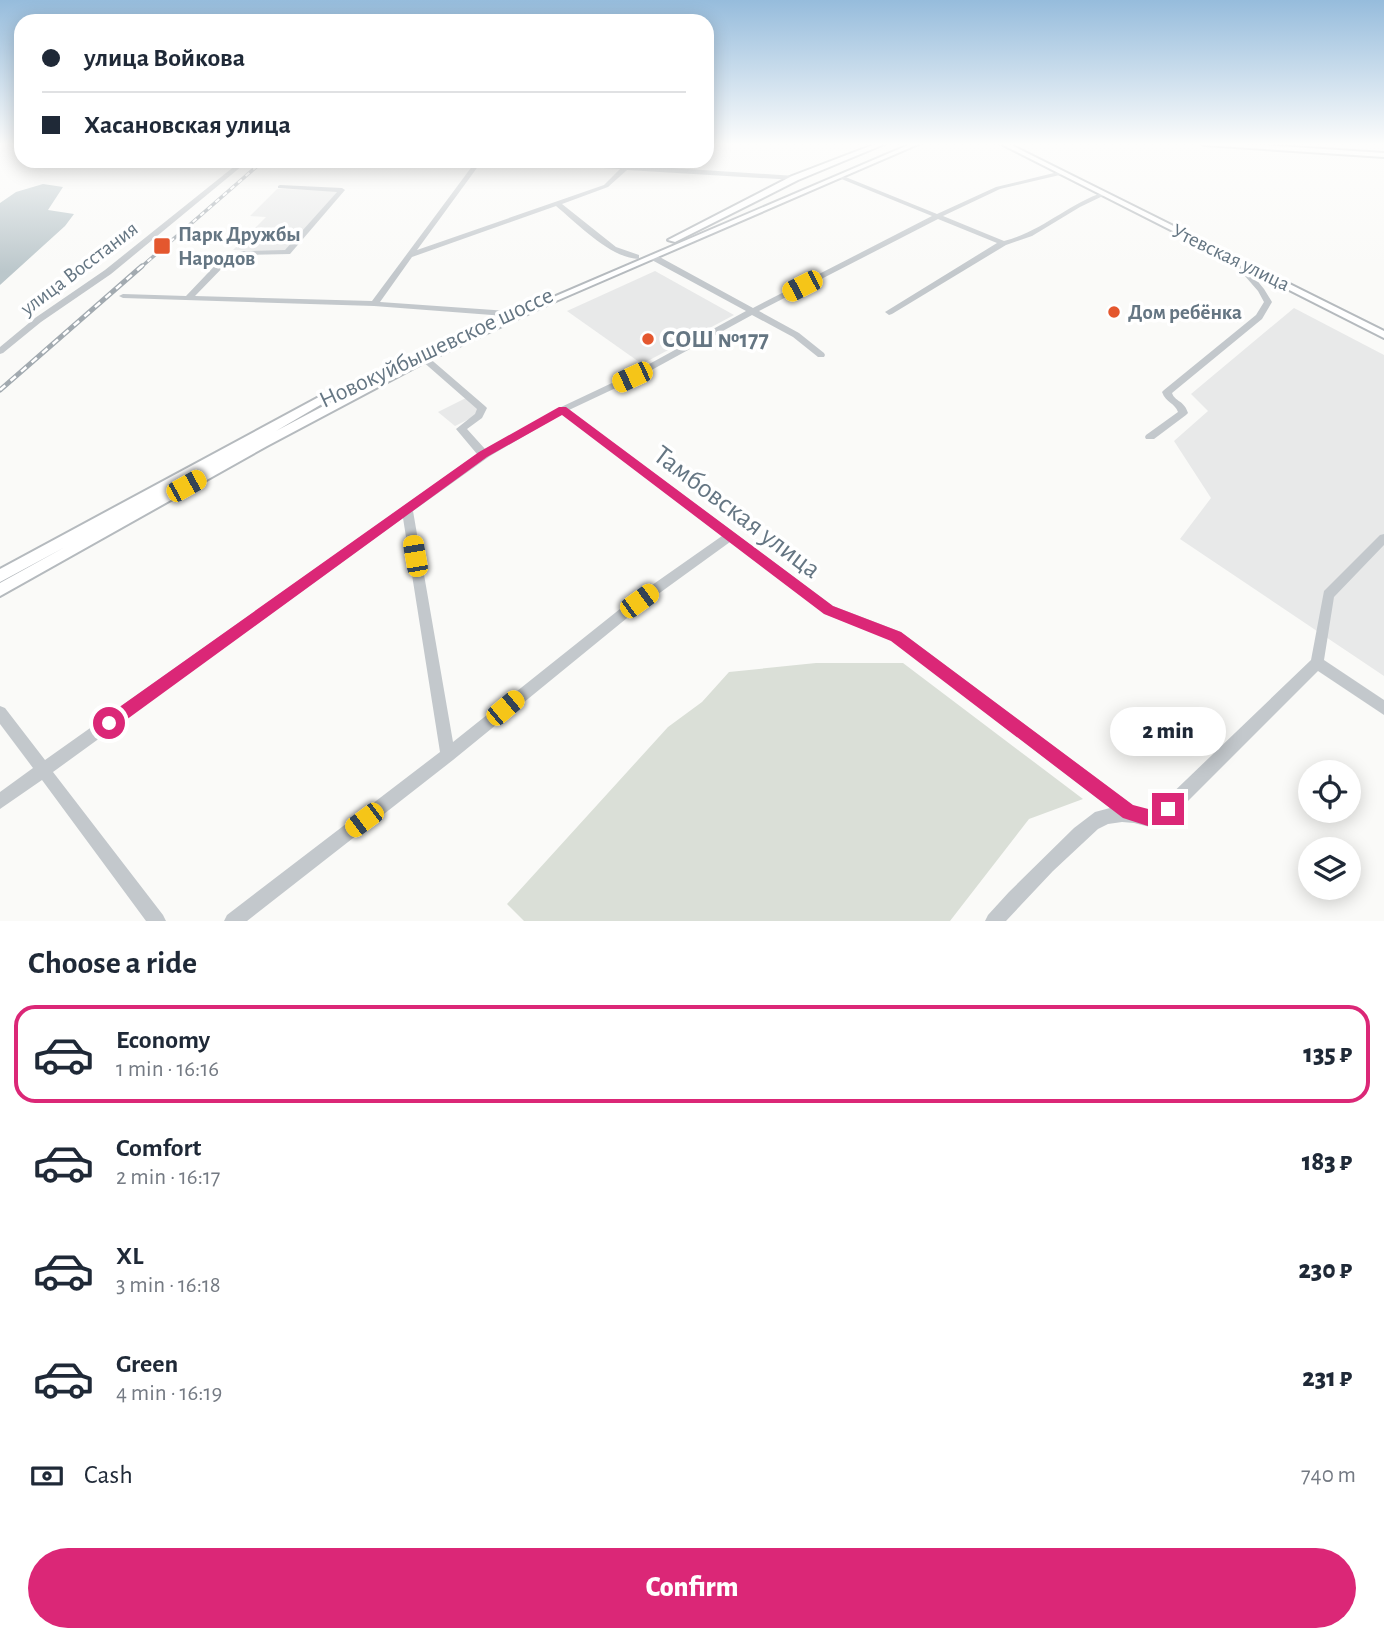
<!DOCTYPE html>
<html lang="en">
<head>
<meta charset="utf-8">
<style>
  body { margin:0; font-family:"Alegreya Sans",sans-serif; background:#f6f6f7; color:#1f2937; height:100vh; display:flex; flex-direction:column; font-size:26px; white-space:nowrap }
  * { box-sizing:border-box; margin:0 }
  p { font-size:23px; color:#747a83 }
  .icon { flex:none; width:38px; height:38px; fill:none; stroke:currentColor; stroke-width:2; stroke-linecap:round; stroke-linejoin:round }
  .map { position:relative; height:921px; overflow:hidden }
  .panel { display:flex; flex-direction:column; background:#fff; flex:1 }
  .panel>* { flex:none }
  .banner { position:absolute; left:14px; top:14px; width:700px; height:154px; border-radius:21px; box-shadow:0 4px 18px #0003; display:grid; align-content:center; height:154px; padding:0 28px; background:#fff }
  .controls { position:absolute; left:1298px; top:760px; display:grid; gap:14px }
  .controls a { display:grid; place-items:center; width:63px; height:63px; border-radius:50%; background:#fff; box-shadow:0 4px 18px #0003; font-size:35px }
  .end { position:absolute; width:32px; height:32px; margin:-16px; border:9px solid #db2777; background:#fff; box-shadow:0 0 0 4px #fff }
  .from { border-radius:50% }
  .bubble { position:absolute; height:49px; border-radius:24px; background:#fff; box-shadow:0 4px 18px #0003; font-size:23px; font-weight:800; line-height:49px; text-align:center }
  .car { position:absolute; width:21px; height:42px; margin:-21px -10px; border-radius:9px; box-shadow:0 0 5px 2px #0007; background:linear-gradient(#f5c518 24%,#345 0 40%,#f5c518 0 76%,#345 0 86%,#f5c518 0) }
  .banner b { display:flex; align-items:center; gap:24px; height:66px; font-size:26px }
  .banner b+b { border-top:2px solid #e0e1e3 }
  .banner i { width:18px; height:18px; background:#1f2937 }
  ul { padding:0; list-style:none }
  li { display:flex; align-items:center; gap:21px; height:98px; margin:0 14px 10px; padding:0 14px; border:4px solid transparent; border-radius:21px }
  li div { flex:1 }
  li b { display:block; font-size:26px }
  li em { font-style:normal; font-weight:800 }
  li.active { border-color:#db2777 }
  li>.icon { width:63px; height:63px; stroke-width:1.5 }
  h2 { padding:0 28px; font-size:32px; line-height:84px }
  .pay { display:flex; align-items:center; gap:18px; height:77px; padding:0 28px; font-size:26px }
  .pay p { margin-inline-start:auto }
  .action { display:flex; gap:14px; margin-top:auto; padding:14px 28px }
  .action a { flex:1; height:80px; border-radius:42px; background:#db2777; color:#fff; font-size:28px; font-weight:800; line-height:80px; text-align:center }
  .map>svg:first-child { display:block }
  .built { fill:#e8e9e9 }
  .green { fill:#dadfd7 }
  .water { fill:#bbc7cb }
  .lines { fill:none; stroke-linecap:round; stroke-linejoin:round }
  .major-casing { stroke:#b5babe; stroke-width:4 }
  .minor { fill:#c3c8cc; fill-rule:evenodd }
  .major { fill:#fff; fill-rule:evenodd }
  .rail-far1-casing { stroke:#a2aab0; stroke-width:3.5 }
  .rail-casing { stroke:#a2aab0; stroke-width:5 }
  .rail-far1 { stroke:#fff; stroke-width:2; stroke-dasharray:5; stroke-linecap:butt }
  .rail { stroke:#fff; stroke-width:2.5; stroke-dasharray:7; stroke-linecap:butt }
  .route { fill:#db2777 }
  .poi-dot { fill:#e4572e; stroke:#fff; stroke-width:2.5 }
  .labels { text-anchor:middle; stroke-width:7; stroke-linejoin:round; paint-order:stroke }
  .far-poi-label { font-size:21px; font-weight:bold; fill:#657683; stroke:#fff; text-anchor:start }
  .far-street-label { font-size:21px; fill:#657683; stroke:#fff }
  .poi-label { font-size:24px; font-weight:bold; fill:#657683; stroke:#fff; text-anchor:start }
  .street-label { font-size:24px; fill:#657683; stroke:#fff }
  .near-street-label { font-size:28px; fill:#657683; stroke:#fff }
</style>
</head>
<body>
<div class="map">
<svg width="1384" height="921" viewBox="0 0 1384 921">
  <rect width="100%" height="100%" fill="#fafaf8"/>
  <g class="built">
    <polygon points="277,189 339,190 285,251 233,250 266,217 250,216"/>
    <polygon points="655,271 734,315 642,364 567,311"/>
    <polygon points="1294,308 1384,355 1384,676 1180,539 1211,498 1174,441 1208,411 1191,394"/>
    <polygon points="466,398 480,409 475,416 455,426 438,412"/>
  </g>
  <polygon class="green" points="816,663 903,663 1083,799 1029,819 950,921 524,921 507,904 668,727 702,702 729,672"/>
  <polygon class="water" points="43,184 63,187 48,210 74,214 65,226 0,285 0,203 16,192"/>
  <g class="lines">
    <g class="major-casing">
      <g id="major">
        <polygon points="878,143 887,143 798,180 675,242 668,240 792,176"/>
        <polygon points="913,143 921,143 549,304 427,361 267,446 0,596 0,583 65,547 0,582 0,569 317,398 325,398 327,401 276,431 365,384 481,328"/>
        <polygon points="999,143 1007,143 1384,331 1384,338"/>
        <polygon points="1201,143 1231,143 1384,153 1384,157 1204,145"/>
      </g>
    </g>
    <g class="minor">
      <polygon points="866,143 875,143 880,145 877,147"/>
      <polygon points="241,161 248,161 111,274 41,322 3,353 0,354 0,347 35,318 105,270"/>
      <path d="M 476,161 L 482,161 L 417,250 L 604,185 L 620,169 L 518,163 L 515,161 L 626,165 L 795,176 L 798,178 L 795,180 L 627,170 L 608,187 L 562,204 L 616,247 L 639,255 L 639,259 C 610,258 578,224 556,206 L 412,257 L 380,302 L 508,311 L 508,315 L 505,316 L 374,306 L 123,298 L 119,296 L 123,294 L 186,296 L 225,255 L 244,251 L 285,250 L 337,192 L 278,188 L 278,186 L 280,185 L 342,188 L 345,190 L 290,254 L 244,255 L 231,259 L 195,296 L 372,301 Z"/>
      <path d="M 1062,171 L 1065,173 L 1064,174 L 1000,189 L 943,216 L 1004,241 C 1041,232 1068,204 1104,192 L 1107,194 L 1080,207 L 1032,236 L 1006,245 L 892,314 L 889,315 L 885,312 L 997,243 L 938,219 L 759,311 L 799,333 L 824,353 L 825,355 L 824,357 L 818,357 L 793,337 L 752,315 L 637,378 L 569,410 L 833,606 L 901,632 L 1135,807 L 1152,812 L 1162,803 L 1311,660 L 1324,591 L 1380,535 L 1384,534 L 1384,545 L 1334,597 L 1324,660 L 1384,700 L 1384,715 L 1318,671 L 1174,815 L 1154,828 L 1134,823 L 1122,822 L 1108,824 L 1098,829 L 1053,871 L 1006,921 L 985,921 L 988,915 L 1009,892 L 1074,828 L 1095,812 L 1110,808 L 891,640 L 825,614 L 730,542 L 643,605 L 453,760 L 247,921 L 224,921 L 227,915 L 440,752 L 403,518 L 53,772 L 163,915 L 166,921 L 146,921 L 42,780 L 0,809 L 0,792 L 33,768 L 0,724 L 0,706 L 5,708 L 45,760 L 477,454 L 456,429 L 475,414 L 477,409 L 421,360 L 419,358 L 421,356 L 427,356 L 485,406 L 487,408 L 482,418 L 467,429 L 485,449 L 559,408 L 631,374 L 746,311 L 650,259 L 650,255 L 656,255 L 753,308 L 932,216 L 839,178 L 839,176 L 843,176 L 937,214 L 996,187 ZM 562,414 L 722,536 L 635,597 L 453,742 L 413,511 L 490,456 Z"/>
      <path d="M 1231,256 L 1237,256 L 1264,289 L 1272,302 L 1262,319 L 1172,393 C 1175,402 1184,400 1188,413 L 1186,415 L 1154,439 L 1146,439 L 1145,437 L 1146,435 L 1178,412 C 1175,403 1166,403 1162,392 L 1164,390 L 1256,315 L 1264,302 L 1258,291 L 1231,260 Z"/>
    </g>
    <use href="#major" class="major"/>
    <g class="rail-far1-casing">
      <polyline id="rail-far1" points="140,268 263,161"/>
    </g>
    <g class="rail-casing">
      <polyline id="rail" points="0,390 142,266"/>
    </g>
    <use href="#rail-far1" class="rail-far1"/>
    <use href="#rail" class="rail"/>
  </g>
  <linearGradient id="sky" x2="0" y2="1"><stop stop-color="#96bcdc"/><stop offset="0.53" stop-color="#fdfdfc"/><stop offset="1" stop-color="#fdfdfc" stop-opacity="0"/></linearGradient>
  <rect width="1384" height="272" fill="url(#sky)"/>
  <polygon class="route" points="559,407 566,407 833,606 901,632 1133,805 1152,810 1168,801 1174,803 1177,809 1174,815 1154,828 1123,818 891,641 824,614 562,415 487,457 115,728 109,730 104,728 101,723 104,718 479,452"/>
  <g class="poi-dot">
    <rect x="153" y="237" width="18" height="18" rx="3.5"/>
    <circle cx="1114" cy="312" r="7"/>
    <circle cx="648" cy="339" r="7"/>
  </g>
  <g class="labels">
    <g class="far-poi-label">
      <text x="178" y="241">Парк Дружбы<tspan x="178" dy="24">Народов</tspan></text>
      <text x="1128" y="319">Дом ребёнка</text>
    </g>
    <g class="far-street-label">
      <text transform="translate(1231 257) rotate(26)" y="7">Утевская улица</text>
      <text transform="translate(79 268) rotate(-37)" y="7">улица Восстания</text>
    </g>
    <g class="poi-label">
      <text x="662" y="347">СОШ №177</text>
    </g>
    <g class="street-label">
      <text transform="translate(436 347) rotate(-25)" y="8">Новокуйбышевское шоссе</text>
    </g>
    <g class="near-street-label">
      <text transform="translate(738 511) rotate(37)" y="10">Тамбовская улица</text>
    </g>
  </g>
</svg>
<div class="controls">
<a><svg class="icon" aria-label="locate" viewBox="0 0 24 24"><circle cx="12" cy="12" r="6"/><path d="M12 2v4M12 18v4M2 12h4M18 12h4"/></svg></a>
<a><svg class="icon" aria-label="layers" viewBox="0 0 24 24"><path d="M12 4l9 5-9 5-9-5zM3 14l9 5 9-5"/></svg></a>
</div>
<i class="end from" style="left:109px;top:723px"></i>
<i class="end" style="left:1168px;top:809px"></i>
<div class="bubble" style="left:1110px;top:707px;width:116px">2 min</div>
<i class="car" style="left:802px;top:286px;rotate:243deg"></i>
<i class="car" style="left:632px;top:377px;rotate:245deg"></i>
<i class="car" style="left:186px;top:486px;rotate:61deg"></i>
<i class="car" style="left:415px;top:556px;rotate:350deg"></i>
<i class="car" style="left:639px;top:601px;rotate:54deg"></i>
<i class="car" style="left:505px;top:708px;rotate:50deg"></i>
<i class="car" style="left:364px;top:820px;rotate:233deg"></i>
<div class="banner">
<b><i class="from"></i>улица Войкова</b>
<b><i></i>Хасановская улица</b>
</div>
</div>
<section class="panel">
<h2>Choose a ride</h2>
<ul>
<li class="active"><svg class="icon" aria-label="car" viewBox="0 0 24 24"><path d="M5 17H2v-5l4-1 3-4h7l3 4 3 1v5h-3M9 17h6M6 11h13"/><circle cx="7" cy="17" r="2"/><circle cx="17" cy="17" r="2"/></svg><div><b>Economy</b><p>1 min · 16:16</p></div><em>135 ₽</em></li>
<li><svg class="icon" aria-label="car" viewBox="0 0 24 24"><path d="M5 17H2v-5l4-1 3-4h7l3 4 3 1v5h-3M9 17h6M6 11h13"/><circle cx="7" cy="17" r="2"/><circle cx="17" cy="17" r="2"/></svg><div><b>Comfort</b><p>2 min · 16:17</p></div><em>183 ₽</em></li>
<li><svg class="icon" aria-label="car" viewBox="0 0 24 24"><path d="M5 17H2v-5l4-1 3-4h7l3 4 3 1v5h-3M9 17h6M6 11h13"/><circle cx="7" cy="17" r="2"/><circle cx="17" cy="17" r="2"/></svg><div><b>XL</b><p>3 min · 16:18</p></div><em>230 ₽</em></li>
<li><svg class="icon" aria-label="car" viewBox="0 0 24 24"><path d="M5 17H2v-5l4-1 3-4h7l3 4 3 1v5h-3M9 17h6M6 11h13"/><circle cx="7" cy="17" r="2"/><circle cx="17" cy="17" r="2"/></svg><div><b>Green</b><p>4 min · 16:19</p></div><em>231 ₽</em></li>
</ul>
<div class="pay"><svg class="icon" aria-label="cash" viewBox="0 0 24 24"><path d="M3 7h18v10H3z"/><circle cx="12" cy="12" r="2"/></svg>Cash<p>740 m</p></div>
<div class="action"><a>Confirm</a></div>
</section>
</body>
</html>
